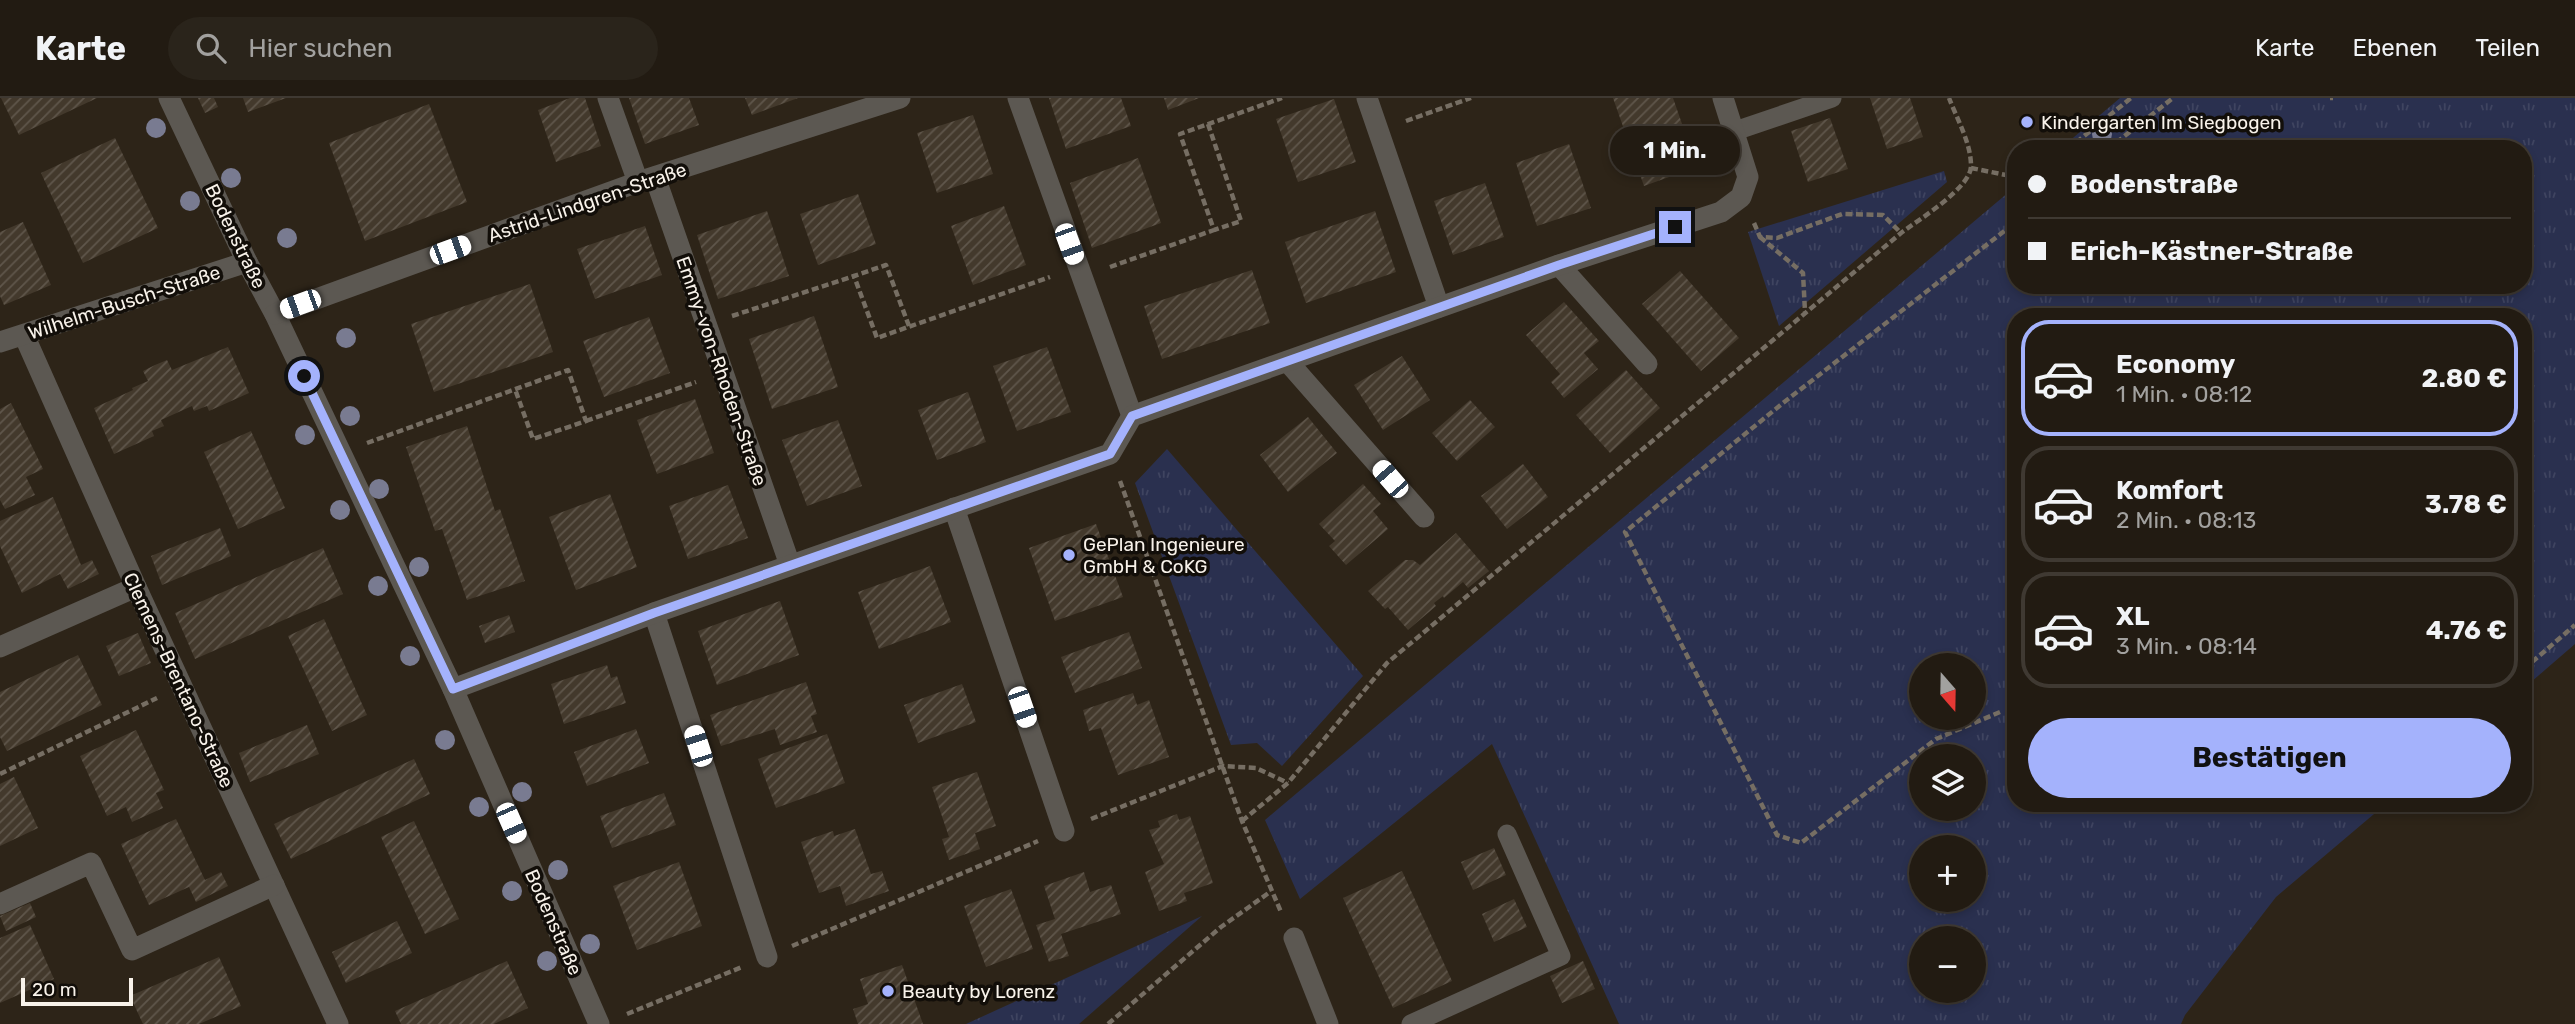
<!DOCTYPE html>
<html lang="de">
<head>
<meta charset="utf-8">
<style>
  body { margin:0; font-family:Rubik,sans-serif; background:#2a241b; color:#f1f3f6; height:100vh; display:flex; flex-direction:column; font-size:26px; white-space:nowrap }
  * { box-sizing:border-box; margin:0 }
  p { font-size:23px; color:#a2a19f }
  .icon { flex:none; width:38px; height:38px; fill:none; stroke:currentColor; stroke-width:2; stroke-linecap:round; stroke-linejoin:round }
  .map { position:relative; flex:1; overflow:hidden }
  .sheet { position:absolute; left:2007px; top:210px; width:525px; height:504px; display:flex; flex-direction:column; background:#221b12; border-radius:28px; box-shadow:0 4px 10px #0003,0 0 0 2px #3f3932 }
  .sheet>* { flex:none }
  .guide { position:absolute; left:2007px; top:42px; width:525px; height:154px; border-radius:28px; box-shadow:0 4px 10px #0003,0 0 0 2px #3f3932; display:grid; align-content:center; height:154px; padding:0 21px; background:#221b12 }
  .needle { width:46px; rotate:160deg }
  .fabs { position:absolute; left:1909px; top:555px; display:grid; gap:14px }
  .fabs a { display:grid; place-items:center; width:77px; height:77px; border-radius:50%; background:#221b12; box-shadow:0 4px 10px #0003,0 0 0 2px #3f3932; font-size:35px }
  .scale { position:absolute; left:21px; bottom:18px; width:112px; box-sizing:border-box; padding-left:7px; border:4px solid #f8f2ea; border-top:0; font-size:19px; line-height:24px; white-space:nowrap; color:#f8f2ea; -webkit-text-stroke:5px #120e09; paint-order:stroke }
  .end { position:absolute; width:32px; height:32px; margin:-16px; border:9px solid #a4b2fc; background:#111; box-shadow:0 0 0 4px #111 }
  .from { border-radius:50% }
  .bubble { position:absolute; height:49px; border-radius:24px; background:#221b12; box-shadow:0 4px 10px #0003,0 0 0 2px #3f3932; font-size:23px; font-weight:700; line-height:49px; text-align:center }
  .car { position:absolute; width:21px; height:42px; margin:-21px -10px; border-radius:9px; box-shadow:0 0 5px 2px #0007; background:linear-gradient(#fff 24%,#345 0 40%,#fff 0 76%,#345 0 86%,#fff 0) }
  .guide b { display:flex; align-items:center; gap:24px; height:66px; font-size:26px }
  .guide b+b { border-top:2px solid #3f3932 }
  .guide i { width:18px; height:18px; background:#f1f3f6 }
  ul { padding:12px 0 0; list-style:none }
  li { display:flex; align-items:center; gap:21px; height:116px; margin:0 14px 10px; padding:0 7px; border:4px solid #3f3932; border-radius:28px }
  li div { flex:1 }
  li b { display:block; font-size:26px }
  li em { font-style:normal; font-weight:700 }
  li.on { border-color:#a4b2fc }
  li>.icon { width:63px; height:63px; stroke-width:1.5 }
  .cta { display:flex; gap:14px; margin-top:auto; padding:14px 21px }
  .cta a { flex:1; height:80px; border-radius:42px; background:#a4b2fc; color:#111; font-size:28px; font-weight:700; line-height:80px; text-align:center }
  header { display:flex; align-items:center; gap:42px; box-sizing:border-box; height:98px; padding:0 35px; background:#221b12; border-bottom:2px solid #3f3932 }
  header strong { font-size:33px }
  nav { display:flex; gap:38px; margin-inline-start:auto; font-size:24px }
  .search { width:490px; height:63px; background:#2a241b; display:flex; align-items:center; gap:18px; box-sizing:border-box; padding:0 24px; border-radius:38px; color:#a2a19f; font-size:26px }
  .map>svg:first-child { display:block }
  .grass { fill:url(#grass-tufts); fill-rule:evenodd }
  .building { fill:url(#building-hatch) }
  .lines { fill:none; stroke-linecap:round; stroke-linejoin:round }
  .path { stroke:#766e63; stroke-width:4.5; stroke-dasharray:7 3.5; stroke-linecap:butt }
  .service { stroke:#5c5852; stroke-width:19 }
  .minor { stroke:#5c5852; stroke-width:21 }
  .tree { fill:#797b91 }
  .route { stroke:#a4b2fc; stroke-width:9 }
  .poi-dot { fill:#a4b2fc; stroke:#120e09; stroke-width:2.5 }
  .labels { text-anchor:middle; stroke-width:7; stroke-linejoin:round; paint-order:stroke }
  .poi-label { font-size:19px; fill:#f8f2ea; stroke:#120e09; text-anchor:start }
  .street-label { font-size:19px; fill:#f8f2ea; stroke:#120e09 }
</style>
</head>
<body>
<header>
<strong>Karte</strong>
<div class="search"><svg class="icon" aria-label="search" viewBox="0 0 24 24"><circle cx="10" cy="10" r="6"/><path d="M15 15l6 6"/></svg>Hier suchen</div>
<nav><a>Karte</a><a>Ebenen</a><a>Teilen</a></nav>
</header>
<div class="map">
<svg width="2575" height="926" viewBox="0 0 2575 926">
  <defs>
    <pattern id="grass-tufts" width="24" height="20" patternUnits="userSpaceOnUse" patternTransform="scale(1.75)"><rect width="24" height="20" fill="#2a304f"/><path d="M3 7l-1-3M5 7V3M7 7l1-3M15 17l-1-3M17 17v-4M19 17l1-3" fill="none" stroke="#3f4460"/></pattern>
    <pattern id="building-hatch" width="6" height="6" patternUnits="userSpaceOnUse" patternTransform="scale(1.75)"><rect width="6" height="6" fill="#43392c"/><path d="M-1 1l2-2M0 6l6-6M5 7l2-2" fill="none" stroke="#5f564b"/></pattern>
  </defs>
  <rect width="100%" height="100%" fill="#2d2418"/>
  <g class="grass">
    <path d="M 2120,0 L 2575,0 L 2575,546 L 2524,590 L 2524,219 L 2016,219 L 2016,705 L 2387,705 L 2276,799 L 2185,917 L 2181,926 L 1619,926 L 1492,646 L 1300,801 L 1265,722 L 2016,88 L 2016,187 L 2524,187 L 2524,51 L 2060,51 ZM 1974,567 L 1974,620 L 1922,620 L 1922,567 ZM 1974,658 L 1974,710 L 1922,710 L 1922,658 ZM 1974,749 L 1974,802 L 1922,802 L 1922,749 ZM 1974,840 L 1974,892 L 1922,892 L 1922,840 Z"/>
    <polygon points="1944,73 1947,84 1779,228 1748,134"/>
    <polygon points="1167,351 1363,578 1282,668 1257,645 1231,647 1135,385"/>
    <polygon points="1202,818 1079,926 966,926"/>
  </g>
  <g class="building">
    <polygon points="1,0 97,0 19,37"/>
    <polygon points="198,0 214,0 218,9 205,15"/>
    <polygon points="243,0 286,0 248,14"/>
    <polygon points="570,0 585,0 601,48 556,64 538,12"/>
    <polygon points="629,0 689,0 699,27 645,46"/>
    <polygon points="745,0 798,0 752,17"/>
    <polygon points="1049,0 1121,0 1131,28 1066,51"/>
    <polygon points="1164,0 1199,0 1168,12"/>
    <polygon points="1613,0 1673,0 1697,69 1644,88"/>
    <polygon points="1870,0 1910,0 1923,39 1887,51"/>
    <polygon points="1334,1 1356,64 1298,84 1276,21"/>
    <polygon points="429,6 467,104 365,143 329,45"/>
    <polygon points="973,17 993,76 937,95 917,35"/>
    <polygon points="1830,20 1848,71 1808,84 1791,33"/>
    <polygon points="115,40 158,130 83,165 41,75"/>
    <polygon points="1569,46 1591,110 1537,128 1516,65"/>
    <polygon points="1138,60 1161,125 1092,150 1070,85"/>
    <polygon points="1485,85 1504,139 1453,157 1434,103"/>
    <polygon points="858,96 876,146 818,167 800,116"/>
    <polygon points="1004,108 1026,167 973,187 951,128"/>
    <polygon points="767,113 789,178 718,201 697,137"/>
    <polygon points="1375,113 1396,174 1306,205 1285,144"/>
    <polygon points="23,124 51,187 4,207 0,198 0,134"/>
    <polygon points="645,128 662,177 595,201 577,151"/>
    <polygon points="1252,172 1270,225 1162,261 1144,208"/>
    <polygon points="1680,173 1739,240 1701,273 1642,206"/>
    <polygon points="530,186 553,254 434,294 411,226"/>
    <polygon points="1564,204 1599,243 1584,255 1598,271 1564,300 1551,284 1560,276 1526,237"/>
    <polygon points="814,218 838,289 772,311 749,241"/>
    <polygon points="649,219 670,275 604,299 583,243"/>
    <polygon points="228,249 249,295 209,313 207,308 194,313 192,308 161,322 164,328 152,333 154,338 114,356 94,310 133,292 132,290 148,283 143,273 155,267 167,262 172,272"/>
    <polygon points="1047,249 1071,314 1017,333 993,268"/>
    <polygon points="1402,258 1430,302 1383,332 1354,287"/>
    <polygon points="1626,272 1660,310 1610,355 1576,317"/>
    <polygon points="968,294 986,344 937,362 918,312"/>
    <polygon points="695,301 714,355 657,376 637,322"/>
    <polygon points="1470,302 1495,329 1457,363 1432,335"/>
    <polygon points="11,305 43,371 26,379 35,397 5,411 0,402 0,311"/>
    <polygon points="1308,319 1337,355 1288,394 1260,357"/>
    <polygon points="838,322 862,388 807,408 782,342"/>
    <polygon points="467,328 495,413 500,411 525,483 467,502 442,431 435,433 406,349"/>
    <polygon points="251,333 285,410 238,431 204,354"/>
    <polygon points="1523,366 1548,399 1507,431 1481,398"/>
    <polygon points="1363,386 1381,406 1373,413 1388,431 1346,467 1329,448 1335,443 1319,426"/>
    <polygon points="728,387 748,440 688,461 669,408"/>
    <polygon points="610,396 637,469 576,492 549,419"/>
    <polygon points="53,399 81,467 92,462 99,476 68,491 60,476 22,495 0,448 0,423"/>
    <polygon points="1096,426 1123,499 1055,523 1029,450"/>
    <polygon points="220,430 231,458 162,487 151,458"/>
    <polygon points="1456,435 1489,473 1468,490 1463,484 1444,500 1443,498 1434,505 1436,508 1408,532 1388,509 1385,511 1368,493 1405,462 1413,462 1420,467"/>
    <polygon points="323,450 343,496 195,561 175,515"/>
    <polygon points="930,468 951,524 879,551 858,494"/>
    <polygon points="780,503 799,557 717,587 698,533"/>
    <polygon points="509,517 515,534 485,545 479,528"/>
    <polygon points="324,521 367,617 332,633 288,538"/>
    <polygon points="1129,534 1142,570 1075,595 1061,559"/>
    <polygon points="138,535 151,565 119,578 106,548"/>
    <polygon points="78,557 102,607 7,653 0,639 0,594"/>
    <polygon points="607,567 611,580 617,578 626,605 564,626 551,586"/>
    <polygon points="806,584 817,616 811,618 817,634 780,647 775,631 721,648 710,617"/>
    <polygon points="962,586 976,624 918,645 904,607"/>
    <polygon points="1133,595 1137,607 1149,602 1169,659 1118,677 1101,630 1089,633 1083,612"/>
    <polygon points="307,627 319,656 250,684 239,655"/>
    <polygon points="636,631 649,665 587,688 574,654"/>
    <polygon points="136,632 164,692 156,695 163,710 132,724 126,709 107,718 80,658"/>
    <polygon points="827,636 845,685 776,710 758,661"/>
    <polygon points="414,661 430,696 291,761 274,726"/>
    <polygon points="977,674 996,728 975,735 980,751 949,762 942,741 949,739 932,689"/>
    <polygon points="14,679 38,730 0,748 0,686"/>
    <polygon points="664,695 676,727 612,750 600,718"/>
    <polygon points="1177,716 1179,722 1190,718 1213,785 1184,795 1187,803 1159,813 1145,774 1164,766 1149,732 1160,729 1158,723"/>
    <polygon points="176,721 205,782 221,774 228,788 196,804 189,789 149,807 121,746"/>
    <polygon points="414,723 459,821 425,836 381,739"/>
    <polygon points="855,731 871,776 882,773 889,793 846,808 840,788 819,795 801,744 833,733 834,738"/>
    <polygon points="1494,750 1506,777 1473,792 1461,764"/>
    <polygon points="679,764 702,828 637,852 613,788"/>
    <polygon points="1402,773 1452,883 1393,910 1343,800"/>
    <polygon points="1084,774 1090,794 1111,787 1121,816 1061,836 1069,858 1049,864 1036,827 1055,821 1044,788"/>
    <polygon points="1011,791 1033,851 986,869 964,808"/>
    <polygon points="1514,801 1527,829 1494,844 1482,816"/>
    <polygon points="30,805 36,819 6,833 0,818"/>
    <polygon points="397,823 412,855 346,885 332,854"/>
    <polygon points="30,827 54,881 0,905 0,840"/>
    <polygon points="219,859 241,908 199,926 143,926 130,898"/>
    <polygon points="507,863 528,910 494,926 401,926 395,913"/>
    <polygon points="1583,863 1595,891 1562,905 1550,878"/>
    <polygon points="902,867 923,926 858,926 853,911 868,906 860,881"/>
  </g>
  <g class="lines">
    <g class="path">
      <polyline points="2330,0 2333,0"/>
      <polyline points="1406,23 1471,0"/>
      <polyline points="1208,26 1241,123 1214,132"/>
      <polyline points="2068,51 2131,0"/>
      <polyline points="2108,51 2173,0"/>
      <polyline points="1971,70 2016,79"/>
      <polyline points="1754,125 1760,139 1777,140 1842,116 1883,117 1901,135"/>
      <polyline points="1760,139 1803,175 1805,214"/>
      <polyline points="1110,169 1214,132 1180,36 1282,0"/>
      <polyline points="732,218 854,178"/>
      <polyline points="909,228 886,167 854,178 877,240 1050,179"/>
      <polyline points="586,323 696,284"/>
      <polyline points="367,345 568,272 586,323 533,341 515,291"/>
      <polyline points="1120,383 1242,723 1281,814"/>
      <polyline points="2524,571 2575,527"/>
      <polyline points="2000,614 1936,641 1801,745 1777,737 1625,434 1783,305 2016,124"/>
      <polyline points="0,676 157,600"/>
      <polyline points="1091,721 1223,668 1256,670 1288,685"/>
      <path d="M 1242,723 L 1288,685 L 1387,565 L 1901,135 C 1918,122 1971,90 1971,68 C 1971,45 1957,21 1949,0"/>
      <polyline points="792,848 1038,743"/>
      <polyline points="627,916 742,869"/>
      <polyline points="1108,926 1221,829 1270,794"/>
    </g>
    <g class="service">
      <polyline points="1735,33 1832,0"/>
      <polyline points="1411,926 1561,858 1507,736"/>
    </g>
    <g class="minor">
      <polyline points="169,0 247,164 275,216 453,591 599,926"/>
      <polyline points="608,0 638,84"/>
      <polyline points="1018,0 1132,318"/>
      <polyline points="1367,0 1439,209"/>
      <polyline points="655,79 790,467"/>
      <polyline points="1559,167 1647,266"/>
      <polyline points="275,216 638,84 900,0"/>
      <polyline points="24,237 136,489 338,926"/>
      <polyline points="0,244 247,164"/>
      <polyline points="1288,264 1424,419"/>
      <polyline points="954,410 1064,733"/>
      <polyline points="654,515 767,859"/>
      <polyline points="0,549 136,489"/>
      <polyline points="453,591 654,515 1110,356 1132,318 1559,167 1721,114 1741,99 1748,79 1723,0"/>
      <polyline points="0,806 91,765 132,852 274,787"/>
      <polyline points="1294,840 1328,926"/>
    </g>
  </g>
  <g class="tree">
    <circle cx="156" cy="30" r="10"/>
    <circle cx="2102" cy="36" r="10"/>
    <circle cx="231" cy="80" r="10"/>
    <circle cx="190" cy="103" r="10"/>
    <circle cx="287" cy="140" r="10"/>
    <circle cx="346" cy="240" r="10"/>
    <circle cx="350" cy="318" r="10"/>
    <circle cx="305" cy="337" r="10"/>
    <circle cx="379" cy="391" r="10"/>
    <circle cx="340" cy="412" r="10"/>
    <circle cx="419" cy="469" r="10"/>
    <circle cx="378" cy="488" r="10"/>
    <circle cx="410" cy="558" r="10"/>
    <circle cx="445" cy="642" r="10"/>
    <circle cx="522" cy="694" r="10"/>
    <circle cx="479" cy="709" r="10"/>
    <circle cx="558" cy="772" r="10"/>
    <circle cx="512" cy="793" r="10"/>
    <circle cx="590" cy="846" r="10"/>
    <circle cx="547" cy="863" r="10"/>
  </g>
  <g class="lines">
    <polyline class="route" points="304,278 453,591 654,515 1110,356 1132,318 1559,167 1675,129"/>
  </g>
  <g class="poi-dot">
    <circle cx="2027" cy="24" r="7"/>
    <circle cx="1069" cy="457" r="7"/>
    <circle cx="888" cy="893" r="7"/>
  </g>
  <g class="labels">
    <g class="poi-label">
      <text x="2041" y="31">Kindergarten Im Siegbogen</text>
      <text x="1083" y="453">GePlan Ingenieure<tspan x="1083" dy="22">GmbH &amp; CoKG</tspan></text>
      <text x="902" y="900">Beauty by Lorenz</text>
    </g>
    <g class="street-label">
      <text transform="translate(587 104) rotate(-19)" y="7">Astrid-Lindgren-Straße</text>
      <text transform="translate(236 138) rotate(64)" y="7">Bodenstraße</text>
      <text transform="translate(124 204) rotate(-18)" y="7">Wilhelm-Busch-Straße</text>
      <text transform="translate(722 273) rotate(71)" y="7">Emmy-von-Rhoden-Straße</text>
      <text transform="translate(179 582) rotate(65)" y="7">Clemens-Brentano-Straße</text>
      <text transform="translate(554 824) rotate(66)" y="7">Bodenstraße</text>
    </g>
  </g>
</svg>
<div class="fabs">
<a><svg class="needle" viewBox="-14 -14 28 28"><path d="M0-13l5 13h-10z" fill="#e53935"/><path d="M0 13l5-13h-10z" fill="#a2a19f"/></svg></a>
<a><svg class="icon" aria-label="layers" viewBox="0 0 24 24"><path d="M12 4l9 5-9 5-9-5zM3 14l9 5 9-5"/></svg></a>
<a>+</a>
<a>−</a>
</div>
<div class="scale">20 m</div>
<i class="end from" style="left:304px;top:278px"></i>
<i class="end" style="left:1675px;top:129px"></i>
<div class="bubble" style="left:1610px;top:28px;width:130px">1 Min.</div>
<i class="car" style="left:1069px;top:146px;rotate:160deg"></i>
<i class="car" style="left:450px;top:152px;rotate:70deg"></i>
<i class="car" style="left:300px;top:206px;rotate:250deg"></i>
<i class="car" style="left:1390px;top:381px;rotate:319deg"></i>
<i class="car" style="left:1022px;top:609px;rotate:161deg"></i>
<i class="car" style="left:698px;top:648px;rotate:342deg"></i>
<i class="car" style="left:511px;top:725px;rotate:156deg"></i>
<div class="guide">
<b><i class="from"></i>Bodenstraße</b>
<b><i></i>Erich-Kästner-Straße</b>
</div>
<section class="sheet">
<ul>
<li class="on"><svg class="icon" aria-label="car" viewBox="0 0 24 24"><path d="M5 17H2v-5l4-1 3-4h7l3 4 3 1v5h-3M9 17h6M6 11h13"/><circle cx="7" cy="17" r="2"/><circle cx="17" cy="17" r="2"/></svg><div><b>Economy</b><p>1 Min. · 08:12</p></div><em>2.80 €</em></li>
<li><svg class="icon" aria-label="car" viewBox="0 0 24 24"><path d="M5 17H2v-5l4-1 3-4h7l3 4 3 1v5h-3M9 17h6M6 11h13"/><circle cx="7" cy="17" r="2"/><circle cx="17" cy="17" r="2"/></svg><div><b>Komfort</b><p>2 Min. · 08:13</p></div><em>3.78 €</em></li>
<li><svg class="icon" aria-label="car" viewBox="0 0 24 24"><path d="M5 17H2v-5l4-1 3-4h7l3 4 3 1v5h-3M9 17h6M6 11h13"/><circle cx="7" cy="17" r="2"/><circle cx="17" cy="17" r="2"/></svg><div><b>XL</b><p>3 Min. · 08:14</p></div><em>4.76 €</em></li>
</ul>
<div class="cta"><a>Bestätigen</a></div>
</section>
</div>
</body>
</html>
